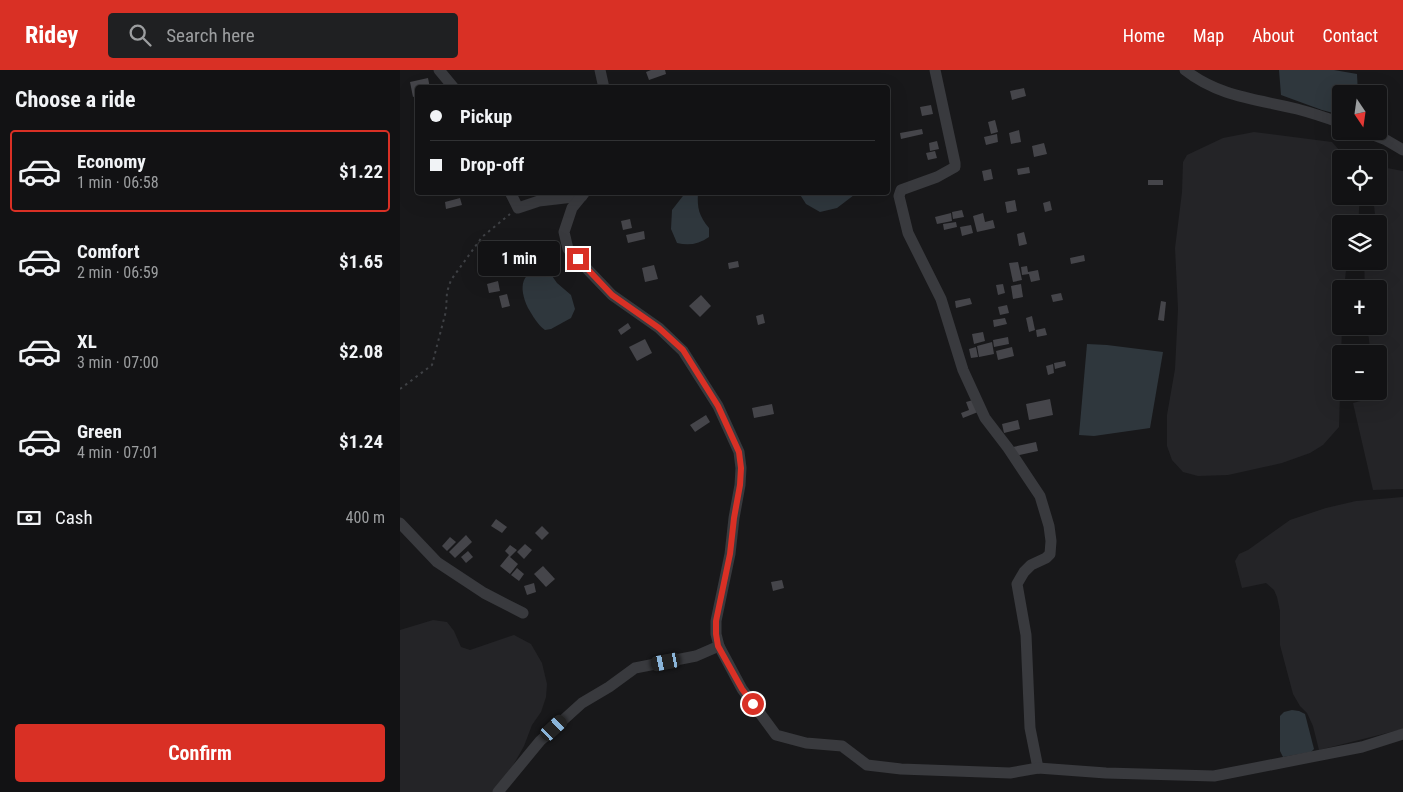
<!DOCTYPE html>
<html lang="en">
<head>
<meta charset="utf-8">
<style>
  body { margin:0; font-family:"Roboto Condensed",sans-serif; background:#1f2022; color:#f1f3f6; height:100vh; display:flex; flex-direction:column; font-size:19px; white-space:nowrap }
  * { box-sizing:border-box; margin:0 }
  p { font-size:16px; color:#9c9ea0 }
  .icon { flex:none; width:28px; height:28px; fill:none; stroke:currentColor; stroke-width:2; stroke-linecap:round; stroke-linejoin:round }
  .map { position:relative; flex:1; overflow:hidden }
  .panel { display:flex; flex-direction:column; background:#121214; width:400px }
  .panel>* { flex:none }
  .guide { position:absolute; left:15px; top:15px; width:475px; height:110px; border-radius:5px; box-shadow:0 5px 20px #0002,0 0 0 1px #313234; display:grid; align-content:center; height:110px; padding:0 15px; background:#121214 }
  .needle { width:32px; rotate:167deg }
  .buttons { position:absolute; left:932px; top:15px; display:grid; gap:10px }
  .buttons a { display:grid; place-items:center; width:55px; height:55px; border-radius:5px; background:#121214; box-shadow:0 5px 20px #0002,0 0 0 1px #313234; font-size:25px }
  .end { position:absolute; width:22px; height:22px; margin:-11px; border:6px solid #d93025; background:#fff; box-shadow:0 0 0 2px #fff }
  .from { border-radius:50% }
  .bubble { position:absolute; height:35px; border-radius:5px; background:#121214; box-shadow:0 5px 20px #0002,0 0 0 1px #313234; font-size:16px; font-weight:700; line-height:35px; text-align:center }
  .car { position:absolute; width:15px; height:30px; margin:-15px -8px; border-radius:6px; box-shadow:0 0 4px 1px #0007; background:linear-gradient(#222 24%,#8ab4d8 0 40%,#222 0 76%,#8ab4d8 0 86%,#222 0) }
  .guide b { display:flex; align-items:center; gap:18px; height:48px; font-size:19px }
  .guide b+b { border-top:1px solid #313234 }
  .guide i { width:12px; height:12px; background:#f1f3f6 }
  ul { padding:0; list-style:none }
  li { display:flex; align-items:center; gap:15px; height:82px; margin:0 10px 8px; padding:0 5px; border:2px solid transparent; border-radius:5px }
  li div { flex:1 }
  li b { display:block; font-size:19px }
  li em { font-style:normal; font-weight:700 }
  li.current { border-color:#d93025 }
  li>.icon { width:45px; height:45px; stroke-width:1.5 }
  h2 { padding:0 15px; font-size:22px; line-height:60px }
  .pay { display:flex; align-items:center; gap:12px; height:55px; padding:0 15px; font-size:19px }
  .pay p { margin-inline-start:auto }
  .action { display:flex; gap:10px; margin-top:auto; padding:10px 15px }
  .action a { flex:1; height:58px; border-radius:5px; background:#d93025; color:#fff; font-size:20px; font-weight:700; line-height:58px; text-align:center }
  header { display:flex; align-items:center; gap:30px; box-sizing:border-box; height:70px; padding:0 25px; background:#d93025; color:#fff }
  header strong { font-size:24px }
  nav { display:flex; gap:28px; margin-inline-start:auto; font-size:18px }
  .search { width:350px; height:45px; background:#1f2022; display:flex; align-items:center; gap:12px; box-sizing:border-box; padding:0 18px; border-radius:5px; color:#9c9ea0; font-size:19px }
  main { display:flex; flex:1; min-height:0 }
  .map>svg:first-child { display:block }
  .built { fill:#242427 }
  .water { fill:#2f373d }
  .building { fill:#45454a }
  .lines { fill:none; stroke-linecap:round; stroke-linejoin:round }
  .path { stroke:#3f4145; stroke-width:2; stroke-dasharray:2.5 4; stroke-linecap:butt }
  .minor { stroke:#393a3e; stroke-width:11 }
  .route { stroke:#d93025; stroke-width:6 }
</style>
</head>
<body>
<header>
<strong>Ridey</strong>
<div class="search"><svg class="icon" aria-label="search" viewBox="0 0 24 24"><circle cx="10" cy="10" r="6"/><path d="M15 15l6 6"/></svg>Search here</div>
<nav><a>Home</a><a>Map</a><a>About</a><a>Contact</a></nav>
</header>
<main>
<section class="panel">
<h2>Choose a ride</h2>
<ul>
<li class="current"><svg class="icon" aria-label="car" viewBox="0 0 24 24"><path d="M5 17H2v-5l4-1 3-4h7l3 4 3 1v5h-3M9 17h6M6 11h13"/><circle cx="7" cy="17" r="2"/><circle cx="17" cy="17" r="2"/></svg><div><b>Economy</b><p>1 min · 06:58</p></div><em>$1.22</em></li>
<li><svg class="icon" aria-label="car" viewBox="0 0 24 24"><path d="M5 17H2v-5l4-1 3-4h7l3 4 3 1v5h-3M9 17h6M6 11h13"/><circle cx="7" cy="17" r="2"/><circle cx="17" cy="17" r="2"/></svg><div><b>Comfort</b><p>2 min · 06:59</p></div><em>$1.65</em></li>
<li><svg class="icon" aria-label="car" viewBox="0 0 24 24"><path d="M5 17H2v-5l4-1 3-4h7l3 4 3 1v5h-3M9 17h6M6 11h13"/><circle cx="7" cy="17" r="2"/><circle cx="17" cy="17" r="2"/></svg><div><b>XL</b><p>3 min · 07:00</p></div><em>$2.08</em></li>
<li><svg class="icon" aria-label="car" viewBox="0 0 24 24"><path d="M5 17H2v-5l4-1 3-4h7l3 4 3 1v5h-3M9 17h6M6 11h13"/><circle cx="7" cy="17" r="2"/><circle cx="17" cy="17" r="2"/></svg><div><b>Green</b><p>4 min · 07:01</p></div><em>$1.24</em></li>
</ul>
<div class="pay"><svg class="icon" aria-label="cash" viewBox="0 0 24 24"><path d="M3 7h18v10H3z"/><circle cx="12" cy="12" r="2"/></svg>Cash<p>400 m</p></div>
<div class="action"><a>Confirm</a></div>
</section>
<div class="map">
<svg width="1003" height="722" viewBox="0 0 1003 722">
  <rect width="100%" height="100%" fill="#18181a"/>
  <g class="built">
    <polygon points="854,62 932,72 947,89 941,89 941,126 960,126 958,154 941,154 941,191 947,191 944,219 941,219 942,256 939,357 923,375 910,383 882,393 828,405 798,406 783,402 772,390 767,376 767,345 775,299 778,239 775,178 782,122 783,92 787,85 823,68"/>
    <polygon points="987,98 1003,101 1003,419 973,420 953,333 975,327 975,321 979,321 979,284 971,284 967,256 979,256 979,219 965,219 964,191 979,191 979,154 976,154 973,126 979,126 979,102"/>
    <polygon points="1003,427 1003,659 919,680 913,656 907,643 900,636 893,624 880,575 880,541 877,527 874,520 866,513 842,518 835,491 839,484 848,480 890,450 926,438 956,431"/>
    <polygon points="33,550 47,552 54,561 61,577 70,580 114,565 131,574 142,593 147,614 146,627 141,642 132,655 124,676 98,722 0,722 0,560"/>
  </g>
  <g class="water">
    <polygon points="879,0 934,0 957,4 958,24 941,24 941,45 922,40 881,25"/>
    <path d="M 286,122 L 298,123 C 297,138 299,146 309,158 L 309,167 C 299,174 289,176 277,173 L 271,159 L 272,140 Z"/>
    <polygon points="399,123 473,123 454,125 437,138 420,142 406,134"/>
    <path d="M 145,196 L 157,213 L 171,225 L 175,239 L 171,248 L 151,259 L 145,260 C 137,254 133,246 128,238 C 118,216 121,202 145,196 Z"/>
    <polygon points="687,274 707,275 763,282 750,358 694,366 679,365"/>
    <polygon points="892,640 899,641 905,644 914,679 911,682 883,687 880,681 880,646 884,642"/>
  </g>
  <g class="building">
    <polygon points="251,0 265,0 266,4 249,10 246,2"/>
    <polygon points="28,8 30,18 18,18 18,25 13,27 10,12"/>
    <polygon points="624,18 626,26 612,30 610,21"/>
    <polygon points="531,35 533,44 522,46 520,37"/>
    <polygon points="595,50 598,62 591,64 588,52"/>
    <polygon points="522,59 523,64 501,69 500,63"/>
    <polygon points="619,60 621,72 611,74 609,63"/>
    <polygon points="597,64 598,72 586,75 584,67"/>
    <polygon points="537,71 539,79 530,81 529,73"/>
    <polygon points="644,73 647,84 634,87 632,76"/>
    <polygon points="535,81 537,88 528,90 526,83"/>
    <polygon points="629,97 630,103 618,105 617,99"/>
    <polygon points="591,99 593,109 584,111 582,101"/>
    <rect x="748" y="110" width="15" height="5"/>
    <polygon points="60,128 62,135 46,139 45,132"/>
    <polygon points="615,130 617,141 607,143 605,132"/>
    <polygon points="650,131 652,140 645,142 643,133"/>
    <polygon points="562,140 564,147 553,149 552,142"/>
    <polygon points="551,143 552,151 537,154 535,147"/>
    <polygon points="583,143 585,152 593,150 595,158 577,162 573,146"/>
    <polygon points="230,149 232,158 223,160 221,151"/>
    <polygon points="556,152 557,157 544,160 543,154"/>
    <polygon points="571,155 573,163 562,166 560,157"/>
    <polygon points="244,161 245,169 228,173 226,165"/>
    <polygon points="624,162 627,174 619,176 617,164"/>
    <polygon points="684,185 685,191 671,194 670,188"/>
    <polygon points="338,191 339,197 329,199 328,193"/>
    <polygon points="618,192 622,210 613,212 609,193"/>
    <polygon points="254,195 258,209 245,212 242,198"/>
    <polygon points="627,196 628,202 638,200 640,210 631,212 629,204 622,205 621,197"/>
    <polygon points="98,211 100,221 89,223 87,214"/>
    <polygon points="603,214 605,223 598,225 596,215"/>
    <polygon points="621,214 623,227 613,229 611,216"/>
    <polygon points="661,223 663,230 653,232 651,225"/>
    <polygon points="107,224 110,236 102,238 99,226"/>
    <polygon points="301,225 311,236 300,247 289,236"/>
    <polygon points="570,228 572,234 556,238 555,231"/>
    <polygon points="761,231 766,232 764,251 758,250"/>
    <polygon points="607,235 609,243 600,245 598,237"/>
    <polygon points="363,244 365,253 358,255 356,246"/>
    <polygon points="632,246 635,260 629,262 626,248"/>
    <polygon points="605,248 607,254 594,257 593,250"/>
    <polygon points="228,253 231,258 221,265 218,260"/>
    <polygon points="645,258 647,265 637,267 636,260"/>
    <polygon points="583,262 585,271 574,274 572,264"/>
    <polygon points="608,267 609,274 594,277 593,270"/>
    <polygon points="245,269 252,283 237,291 229,277"/>
    <polygon points="592,272 594,284 579,287 577,276"/>
    <polygon points="576,277 578,287 571,288 569,279"/>
    <polygon points="612,277 614,286 598,290 596,281"/>
    <polygon points="665,291 666,296 655,299 654,293"/>
    <polygon points="653,294 654,303 648,305 646,296"/>
    <polygon points="650,329 653,345 629,350 626,334"/>
    <polygon points="573,330 578,342 563,348 561,343 569,340 566,332"/>
    <polygon points="372,334 374,344 354,348 352,338"/>
    <polygon points="306,345 310,352 295,362 290,355"/>
    <polygon points="618,350 620,359 604,363 602,354"/>
    <polygon points="636,372 638,381 615,386 613,377"/>
    <polygon points="96,449 107,457 102,463 91,456"/>
    <polygon points="142,456 149,463 142,470 135,463"/>
    <polygon points="66,465 72,472 55,488 49,482"/>
    <polygon points="50,467 56,472 47,481 42,476"/>
    <polygon points="125,474 132,480 124,489 117,482"/>
    <polygon points="110,475 117,480 110,487 118,494 110,504 100,496 109,485 105,481"/>
    <polygon points="68,481 73,487 66,493 61,487"/>
    <polygon points="143,496 155,509 146,517 134,504"/>
    <polygon points="117,498 124,504 119,511 111,505"/>
    <polygon points="382,510 384,518 373,521 371,512"/>
    <polygon points="134,513 136,522 127,525 124,516"/>
  </g>
  <g class="lines">
    <polyline class="path" points="0,319 32,295 46,241 47,222 51,210 82,167 110,144"/>
    <g class="minor">
      <polyline points="39,0 54,18"/>
      <polyline points="200,0 204,18"/>
      <polyline points="535,0 555,93 555,97 537,107 501,120 499,126 508,163 541,229 563,300 585,348 608,378 640,426 649,456 651,471 650,484 646,488 631,495 624,502 617,514 626,565 630,658 638,698"/>
      <path d="M 785,0 C 819,27 857,29 897,39 C 912,43 927,48 941,53"/>
      <polyline points="963,61 986,70 1003,80"/>
      <polyline points="110,122 118,138 139,131 182,126"/>
      <polyline points="185,122 172,138 164,162 168,179 212,225 259,258 283,281 318,336 339,382 341,398 340,415 334,448 330,484 316,551 316,564 319,576 342,619 376,665 406,673 442,676 467,695 501,699 610,703 638,698 706,703 814,706 962,677 1003,664"/>
      <polyline points="0,453 37,492 84,523 123,543"/>
      <polyline points="98,722 140,671 182,633 209,617 235,598 296,586 319,576"/>
    </g>
  </g>
  <g class="lines">
    <polyline class="route" points="178,189 212,225 259,258 283,280 318,336 339,382 341,398 340,415 334,448 330,484 316,551 316,564 318,576 342,619 353,634"/>
  </g>
</svg>
<div class="buttons">
<a><svg class="needle" viewBox="-14 -14 28 28"><path d="M0-13l5 13h-10z" fill="#e53935"/><path d="M0 13l5-13h-10z" fill="#9c9ea0"/></svg></a>
<a><svg class="icon" aria-label="locate" viewBox="0 0 24 24"><circle cx="12" cy="12" r="6"/><path d="M12 2v4M12 18v4M2 12h4M18 12h4"/></svg></a>
<a><svg class="icon" aria-label="layers" viewBox="0 0 24 24"><path d="M12 4l9 5-9 5-9-5zM3 14l9 5 9-5"/></svg></a>
<a>+</a>
<a>−</a>
</div>
<i class="end from" style="left:353px;top:634px"></i>
<i class="end" style="left:178px;top:189px"></i>
<div class="bubble" style="left:78px;top:171px;width:82px">1 min</div>
<i class="car" style="left:266px;top:592px;rotate:259deg"></i>
<i class="car" style="left:154px;top:658px;rotate:47deg"></i>
<div class="guide">
<b><i class="from"></i>Pickup</b>
<b><i></i>Drop-off</b>
</div>
</div>
</main>
</body>
</html>
